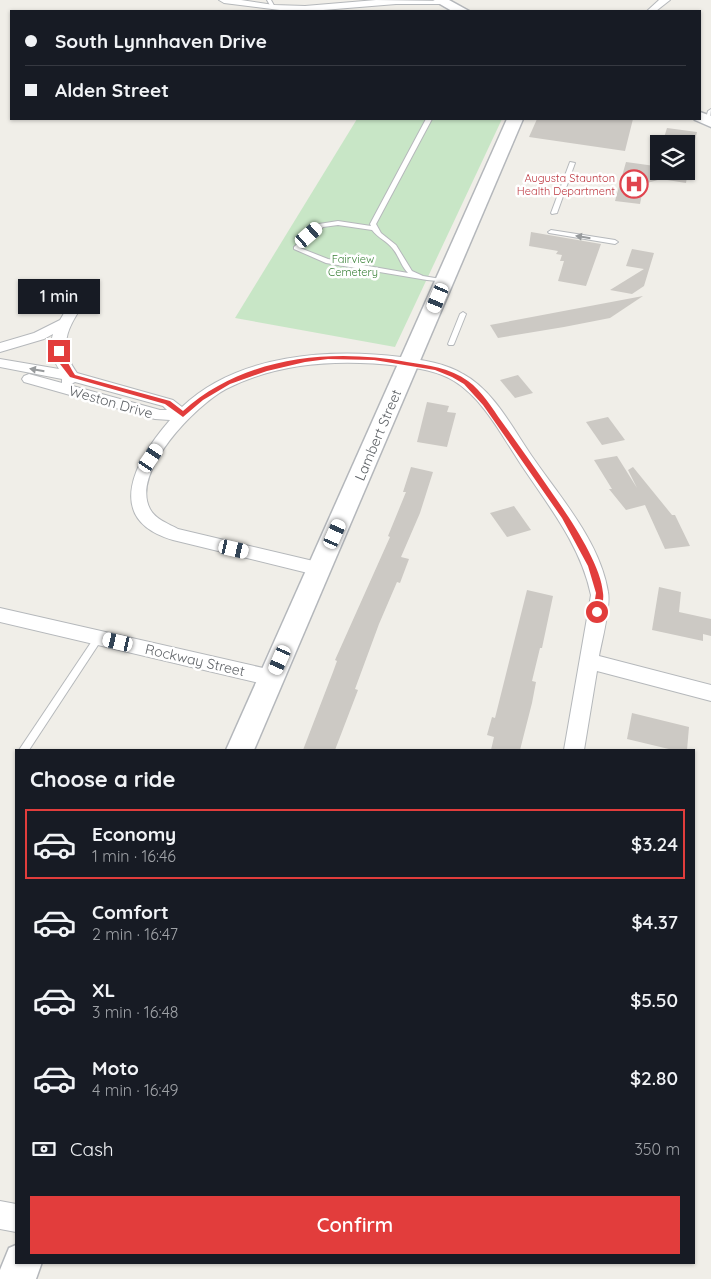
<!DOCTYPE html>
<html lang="en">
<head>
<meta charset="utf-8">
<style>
  body { margin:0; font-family:Quicksand,sans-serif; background:#242831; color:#f1f3f6; height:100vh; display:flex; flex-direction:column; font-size:19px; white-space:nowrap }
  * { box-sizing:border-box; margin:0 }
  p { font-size:16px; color:#9ea1a6 }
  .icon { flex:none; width:28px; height:28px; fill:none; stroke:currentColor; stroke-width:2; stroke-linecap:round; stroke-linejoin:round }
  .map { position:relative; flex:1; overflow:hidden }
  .drawer { position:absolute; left:15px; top:749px; width:680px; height:515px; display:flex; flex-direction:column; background:#171b24; border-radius:0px; box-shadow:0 1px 4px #0004 }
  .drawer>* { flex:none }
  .top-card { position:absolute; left:10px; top:10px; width:691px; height:110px; border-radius:0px; box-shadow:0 1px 4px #0004; display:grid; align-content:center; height:110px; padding:0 15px; background:#171b24 }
  .controls { position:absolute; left:650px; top:135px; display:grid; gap:10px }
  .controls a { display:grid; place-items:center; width:45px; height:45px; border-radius:0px; background:#171b24; box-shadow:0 1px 4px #0004; font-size:25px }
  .end { position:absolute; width:22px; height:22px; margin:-11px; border:6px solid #e23d3c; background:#fff; box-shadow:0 0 0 2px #fff }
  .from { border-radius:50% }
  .bubble { position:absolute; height:35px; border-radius:0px; background:#171b24; box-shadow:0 1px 4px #0004; font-size:16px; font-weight:600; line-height:35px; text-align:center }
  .car { position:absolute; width:15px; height:30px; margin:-15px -8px; border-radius:6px; box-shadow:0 0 4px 1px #0007; background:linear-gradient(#fff 24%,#345 0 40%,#fff 0 76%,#345 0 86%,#fff 0) }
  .top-card b { display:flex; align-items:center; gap:18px; height:48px; font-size:19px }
  .top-card b+b { border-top:1px solid #363941 }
  .top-card i { width:12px; height:12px; background:#f1f3f6 }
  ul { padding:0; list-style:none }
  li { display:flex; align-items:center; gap:15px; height:70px; margin:0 10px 8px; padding:0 5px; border:2px solid transparent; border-radius:0px }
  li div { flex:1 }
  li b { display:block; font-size:19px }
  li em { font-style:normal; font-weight:600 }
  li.selected { border-color:#e23d3c }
  li>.icon { width:45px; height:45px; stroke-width:1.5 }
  h2 { padding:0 15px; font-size:22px; line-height:60px }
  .pay { display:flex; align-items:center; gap:12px; height:55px; padding:0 15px; font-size:19px }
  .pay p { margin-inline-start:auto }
  .action { display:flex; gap:10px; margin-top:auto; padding:10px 15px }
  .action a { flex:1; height:58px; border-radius:0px; background:#e23d3c; color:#fff; font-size:20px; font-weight:600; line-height:58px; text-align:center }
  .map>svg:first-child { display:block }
  .green { fill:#c8e6c6 }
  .building { fill:#ccc9c4 }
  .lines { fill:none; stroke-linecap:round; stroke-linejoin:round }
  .lane-casing { stroke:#b5b8bb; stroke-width:2 }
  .street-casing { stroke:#b5b8bb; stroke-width:2 }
  .secondary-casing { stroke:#b4b7bb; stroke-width:3 }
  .lane { fill:#fff; fill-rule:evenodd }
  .street { fill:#fff; fill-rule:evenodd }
  .secondary { fill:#fff; fill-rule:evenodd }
  .oneway { fill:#979a9c }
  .route { fill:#e23d3c }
  .labels { text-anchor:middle; stroke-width:5; stroke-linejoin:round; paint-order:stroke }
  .far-health-label { font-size:11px; fill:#be3a42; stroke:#fff; text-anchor:end }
  .far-park-label { font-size:11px; fill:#3c833a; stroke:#fff }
  .street-label { font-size:14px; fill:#5f6367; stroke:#fff }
</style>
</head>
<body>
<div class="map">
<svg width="711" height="1279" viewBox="0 0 711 1279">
  <rect width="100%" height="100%" fill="#f0eee8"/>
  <polygon class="green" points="357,119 502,119 395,347 235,318"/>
  <g class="building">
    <polygon points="537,119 633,119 625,151 529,137"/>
    <polygon points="667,128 697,132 689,165 686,183 661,179 644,184 640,204 615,201 626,162 655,166 659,156 659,171 686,171 686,144 662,144"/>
    <polygon points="531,232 601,244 586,286 558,281 564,261 560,261 562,255 556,254 558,251 529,246"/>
    <polygon points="632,249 654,253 644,286 632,294 610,290 644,269 626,266"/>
    <polygon points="643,296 610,318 564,327 498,338 490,325"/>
    <polygon points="518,375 533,393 515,398 500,380"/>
    <polygon points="427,402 449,406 447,412 456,413 447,447 417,442"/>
    <polygon points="608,417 625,440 602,445 586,422"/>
    <polygon points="617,456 637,488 628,470 633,467 672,515 675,515 690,546 665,549 645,505 626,510 609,489 612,489 594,460"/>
    <polygon points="411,467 433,472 420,513 401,557 409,559 400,583 397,582 379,624 355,689 358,690 335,750 303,750 333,672 337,661 335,660 390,537 388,536 406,492 403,492"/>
    <polygon points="514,506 531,530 507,537 490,513"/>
    <polygon points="659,587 681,592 679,612 711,619 711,636 703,634 703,641 652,630"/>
    <polygon points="527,590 553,596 542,648 540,648 532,681 536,682 532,703 520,750 491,750 494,737 487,735 492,717 495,718"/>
    <polygon points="632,713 689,727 687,750 673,750 627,739"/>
  </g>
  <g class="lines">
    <g class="lane-casing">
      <g id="lane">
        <polygon points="267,0 271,0 276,9 272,9"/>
        <polygon points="711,109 710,120 705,121 708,111"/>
        <path d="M 426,119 L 432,119 L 376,224 L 381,233 L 396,245 L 412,271 L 423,276 L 447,280 L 447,282 L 427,280 L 326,263 L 294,249 L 294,247 L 319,224 L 338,221 L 371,226 L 370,224 ZM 338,225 L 372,230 C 378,238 387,241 393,249 C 399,256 401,266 408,273 L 328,259 L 300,248 L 323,227 Z"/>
        <polygon points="570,162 575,163 557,213 552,214 551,213"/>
        <polygon points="551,230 615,240 618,242 615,244 549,233 548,232"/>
        <polygon points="463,312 466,314 454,344 453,345 449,345 448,344 460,314"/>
        <polygon points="99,634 102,635 103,637 102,639 29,750 19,750 96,635"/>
      </g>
    </g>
    <g class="street-casing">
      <g id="street">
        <polygon points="219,0 241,0 274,5 305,6 376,0 445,1 440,4 396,4 311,11 288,11 224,3"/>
        <polygon points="659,0 670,0 656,11 647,11"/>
        <path d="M 78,297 L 85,301 C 69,327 56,344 77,373 L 173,400 L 182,407 C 237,354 330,348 401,357 C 422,360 445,363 463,374 C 493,390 512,427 531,455 C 559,496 600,541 608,592 C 611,606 602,640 599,656 L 711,685 L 711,701 L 597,671 L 584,750 L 564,750 L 591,595 C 581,547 551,509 524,469 C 504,440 485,400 454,381 C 438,371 418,368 399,366 C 341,359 279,362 226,389 C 196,405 130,472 150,509 C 155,519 169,524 178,529 L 326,564 L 329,569 L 326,574 L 320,576 L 173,540 C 101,519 137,458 170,420 L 155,419 L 24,382 L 22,379 L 24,376 L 29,374 L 62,383 L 62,379 L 0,367 L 0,359 L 59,369 C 52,358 49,347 53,334 L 44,339 L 0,352 L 0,343 L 34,333 L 60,320 L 73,298 ZM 75,382 L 163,406 L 167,410 L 160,410 L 69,385 Z"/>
        <polygon points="0,608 272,670 279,672 282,678 279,684 272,686 0,622"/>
        <polygon points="0,1201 16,1204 16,1232 0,1229"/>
      </g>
    </g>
    <g class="secondary-casing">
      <g id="secondary">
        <polygon points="433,0 449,0 469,11 452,11"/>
        <polygon points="700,112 711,116 711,127 695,120 694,119 700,119"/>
        <polygon points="507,119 523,119 254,750 226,750"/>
        <polygon points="16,1245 16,1262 42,1262 36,1279 0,1279 0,1270 9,1248"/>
      </g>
    </g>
    <use href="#lane" class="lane"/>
    <use href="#street" class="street"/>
    <use href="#secondary" class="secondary"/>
  </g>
  <defs><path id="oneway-solid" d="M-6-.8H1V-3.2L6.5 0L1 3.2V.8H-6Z" transform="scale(1.25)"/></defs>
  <g class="oneway">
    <use href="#oneway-solid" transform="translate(583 237) rotate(-171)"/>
    <use href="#oneway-solid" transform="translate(37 370) rotate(-170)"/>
  </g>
  <path class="route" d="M 59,349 C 64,353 70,368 75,375 L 170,401 L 183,411 C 243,357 330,348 407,362 C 428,365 450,368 468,381 C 482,391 492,408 502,422 C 518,444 534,467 550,490 C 567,514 601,563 603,593 C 604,599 602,606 601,612 L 597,615 L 593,612 L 596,593 L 588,566 L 562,518 L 483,405 L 464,384 L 452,377 L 435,370 L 374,360 L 328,359 L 305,362 L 267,371 L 230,384 L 203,400 L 183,417 L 165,404 L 70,377 L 60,364 L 56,351 Z"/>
  <defs>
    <g id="hospital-ring" transform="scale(1.4375)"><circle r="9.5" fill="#fff" stroke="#e0444e" stroke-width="1.5"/><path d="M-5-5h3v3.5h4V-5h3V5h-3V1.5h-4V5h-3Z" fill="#e0444e"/></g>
  </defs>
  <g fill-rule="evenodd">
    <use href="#hospital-ring" x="634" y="184"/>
  </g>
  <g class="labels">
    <g class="far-health-label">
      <text x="615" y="182">Augusta Staunton<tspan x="615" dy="13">Health Department</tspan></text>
    </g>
    <g class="far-park-label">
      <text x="353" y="263">Fairview<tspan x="353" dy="13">Cemetery</tspan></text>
    </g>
    <g class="street-label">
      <text transform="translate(111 402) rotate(16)" y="5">Weston Drive</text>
      <text transform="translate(378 435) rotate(-67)" y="5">Lambert Street</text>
      <text transform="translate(195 660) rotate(13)" y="5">Rockway Street</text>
    </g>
  </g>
</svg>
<div class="controls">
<a><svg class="icon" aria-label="layers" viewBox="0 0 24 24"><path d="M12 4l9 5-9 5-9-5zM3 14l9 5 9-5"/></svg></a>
</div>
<i class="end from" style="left:597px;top:612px"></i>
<i class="end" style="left:59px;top:351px"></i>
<div class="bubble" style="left:18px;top:279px;width:82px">1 min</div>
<i class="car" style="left:309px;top:235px;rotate:49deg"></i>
<i class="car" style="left:438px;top:298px;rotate:203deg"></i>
<i class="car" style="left:151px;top:458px;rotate:34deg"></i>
<i class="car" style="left:335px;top:534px;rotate:24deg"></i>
<i class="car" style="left:234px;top:549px;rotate:103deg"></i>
<i class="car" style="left:118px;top:642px;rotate:283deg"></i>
<i class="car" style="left:280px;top:660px;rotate:204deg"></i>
<div class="top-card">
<b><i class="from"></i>South Lynnhaven Drive</b>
<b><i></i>Alden Street</b>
</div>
<section class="drawer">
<h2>Choose a ride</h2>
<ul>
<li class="selected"><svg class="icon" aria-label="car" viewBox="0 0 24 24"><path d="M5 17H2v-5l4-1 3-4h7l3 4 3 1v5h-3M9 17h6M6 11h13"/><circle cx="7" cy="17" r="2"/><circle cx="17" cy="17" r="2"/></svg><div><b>Economy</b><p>1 min · 16:46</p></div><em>$3.24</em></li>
<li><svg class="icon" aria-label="car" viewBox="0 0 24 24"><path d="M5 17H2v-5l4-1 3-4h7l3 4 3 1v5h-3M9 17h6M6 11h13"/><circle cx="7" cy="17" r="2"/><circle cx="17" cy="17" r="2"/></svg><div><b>Comfort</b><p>2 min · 16:47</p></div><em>$4.37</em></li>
<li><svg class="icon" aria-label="car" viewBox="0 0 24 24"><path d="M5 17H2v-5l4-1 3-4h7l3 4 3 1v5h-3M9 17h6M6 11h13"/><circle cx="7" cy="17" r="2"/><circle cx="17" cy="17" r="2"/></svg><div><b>XL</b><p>3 min · 16:48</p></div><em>$5.50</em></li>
<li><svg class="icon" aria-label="car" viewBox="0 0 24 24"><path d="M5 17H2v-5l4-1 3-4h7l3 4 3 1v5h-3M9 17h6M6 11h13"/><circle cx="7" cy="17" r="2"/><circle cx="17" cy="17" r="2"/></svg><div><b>Moto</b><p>4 min · 16:49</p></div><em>$2.80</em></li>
</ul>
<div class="pay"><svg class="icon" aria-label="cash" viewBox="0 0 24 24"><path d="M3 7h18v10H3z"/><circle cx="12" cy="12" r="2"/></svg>Cash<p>350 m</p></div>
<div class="action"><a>Confirm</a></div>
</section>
</div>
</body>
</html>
